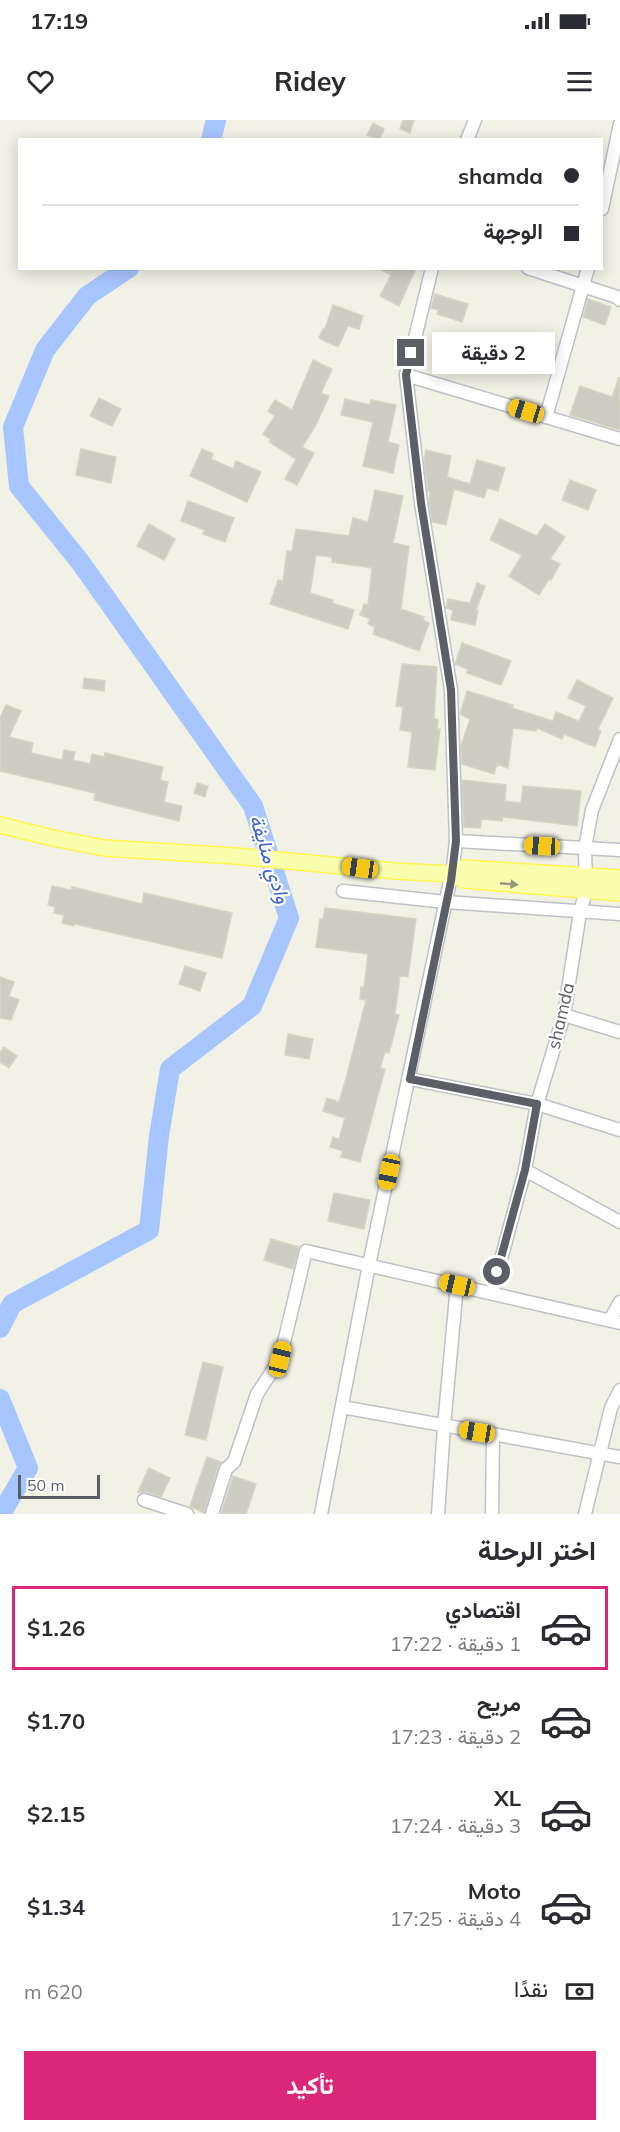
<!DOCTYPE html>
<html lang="ar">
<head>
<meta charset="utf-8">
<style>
  body { margin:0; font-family:Mulish,Vazirmatn,sans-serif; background:#f7f7f7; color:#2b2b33; direction:rtl; height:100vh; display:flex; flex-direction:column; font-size:22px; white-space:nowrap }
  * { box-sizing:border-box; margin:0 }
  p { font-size:20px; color:#7c7c81 }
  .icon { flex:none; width:33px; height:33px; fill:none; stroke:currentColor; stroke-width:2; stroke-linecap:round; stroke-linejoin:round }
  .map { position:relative; height:1394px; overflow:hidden; direction:ltr }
  .drawer { display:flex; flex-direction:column; background:#fff; flex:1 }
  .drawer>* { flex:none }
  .guide { position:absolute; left:18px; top:18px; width:585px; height:132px; border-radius:0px; box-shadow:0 3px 15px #0003; direction:rtl; display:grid; align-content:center; height:132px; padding:0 24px; background:#fff }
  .scale { position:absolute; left:18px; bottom:15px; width:82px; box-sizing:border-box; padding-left:6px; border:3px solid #5d5f67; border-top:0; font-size:16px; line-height:21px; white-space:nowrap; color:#5d5f67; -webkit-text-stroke:4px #fff; paint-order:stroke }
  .end { position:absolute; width:27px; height:27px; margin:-14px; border:8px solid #5d5f67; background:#fff; box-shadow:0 0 0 3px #fff }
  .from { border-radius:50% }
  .bubble { position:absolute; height:42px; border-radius:0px; background:#fff; box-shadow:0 3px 15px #0003; font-size:20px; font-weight:700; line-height:42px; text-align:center; direction:rtl }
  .car { position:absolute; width:18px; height:36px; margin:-18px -9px; border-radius:8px; box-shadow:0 0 4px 2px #0007; background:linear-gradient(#f5c518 24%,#345 0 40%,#f5c518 0 76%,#345 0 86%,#f5c518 0) }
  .guide b { display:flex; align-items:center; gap:21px; height:57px; font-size:22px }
  .guide b+b { border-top:2px solid #e1e1e2 }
  .guide i { width:15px; height:15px; background:#2b2b33 }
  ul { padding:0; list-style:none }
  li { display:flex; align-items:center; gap:18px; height:84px; margin:0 12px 9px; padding:0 12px; border:3px solid transparent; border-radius:0px }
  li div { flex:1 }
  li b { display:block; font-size:22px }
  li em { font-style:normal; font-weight:700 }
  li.current { border-color:#db2777 }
  li>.icon { width:54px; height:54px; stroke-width:1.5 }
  h2 { padding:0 24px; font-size:27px; line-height:72px }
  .pay { display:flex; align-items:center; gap:15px; height:66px; padding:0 24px; font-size:22px }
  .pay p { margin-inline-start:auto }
  .primary-button { display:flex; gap:12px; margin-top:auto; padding:12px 24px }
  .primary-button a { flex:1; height:69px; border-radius:0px; background:#db2777; color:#fff; font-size:24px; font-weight:700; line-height:69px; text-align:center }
  .status { display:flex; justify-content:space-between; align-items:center; height:42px; padding:0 30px; background:#fff; direction:ltr }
  .status svg { height:16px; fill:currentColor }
  header { display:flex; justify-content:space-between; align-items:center; height:78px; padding:0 24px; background:#fff; font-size:27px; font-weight:700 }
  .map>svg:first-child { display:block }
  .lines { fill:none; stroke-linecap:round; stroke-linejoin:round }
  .river { stroke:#a7c5ff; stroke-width:20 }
  .building { fill:#ccccc2; stroke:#d6d5c3; stroke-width:1.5 }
  .minor-casing { stroke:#bfc1c7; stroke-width:15 }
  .major-casing { stroke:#fff650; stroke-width:18 }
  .minor { stroke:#fff; stroke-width:12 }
  .major { stroke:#f9ffac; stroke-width:15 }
  .oneway { fill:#94977f }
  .route { stroke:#5d5f67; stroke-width:8 }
  .labels { text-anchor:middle; stroke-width:4.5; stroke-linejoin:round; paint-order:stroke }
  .street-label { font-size:18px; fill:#5d5f67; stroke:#fff }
  .water-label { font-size:20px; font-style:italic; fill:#3c62d0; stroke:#fff }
</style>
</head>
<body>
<div class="status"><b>17:19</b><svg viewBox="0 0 49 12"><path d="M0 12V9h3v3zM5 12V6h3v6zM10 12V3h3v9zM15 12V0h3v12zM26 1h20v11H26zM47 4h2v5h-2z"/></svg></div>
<header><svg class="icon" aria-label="menu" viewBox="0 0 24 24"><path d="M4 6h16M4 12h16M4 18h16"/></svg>Ridey<svg class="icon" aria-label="heart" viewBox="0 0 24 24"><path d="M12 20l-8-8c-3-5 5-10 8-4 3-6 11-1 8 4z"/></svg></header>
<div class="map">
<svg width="620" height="1394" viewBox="0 0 620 1394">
  <rect width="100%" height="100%" fill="#f1f1e5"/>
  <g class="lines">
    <g class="river">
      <polyline points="211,20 216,0"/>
      <polyline points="0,1208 12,1184 149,1110 159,1016 170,949 252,886 289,798 253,686 81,443 19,366 13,307 45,230 87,176 129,148"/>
      <polyline points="0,1279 28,1348 1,1394"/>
    </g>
  </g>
  <g class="building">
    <polygon points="403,0 414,0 410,13 400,9"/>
    <polygon points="373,3 384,9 379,20 367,15"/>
    <polygon points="378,148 416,148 399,186 380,176 391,155"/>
    <polygon points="435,174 468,184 462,202 437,194 438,190 431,188"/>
    <polygon points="588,179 611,187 605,205 583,197"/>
    <polygon points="333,185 363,196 359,209 348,206 338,227 319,218 323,209 325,209"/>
    <polygon points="524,224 547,232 540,251 517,243"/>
    <polygon points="313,240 332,249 321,273 329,276 316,305 302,327 314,333 297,365 285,359 296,339 269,322 270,319 263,314 275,296 268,291 275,280 292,290"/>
    <polygon points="619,257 620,310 570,295 580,266 612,277"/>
    <polygon points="99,278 121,289 112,306 90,296"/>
    <polygon points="345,279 370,285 371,280 396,285 388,322 399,325 393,353 363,346 373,302 341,295"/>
    <polygon points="81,329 116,337 111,363 76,355"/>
    <polygon points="202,329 213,334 211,339 233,349 236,341 261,352 247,382 190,356"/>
    <polygon points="426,330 451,336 447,357 470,364 477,340 505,348 498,371 487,368 484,378 454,369 446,405 432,402 429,379 430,371 428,371 424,340"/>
    <polygon points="570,360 596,370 588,390 562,380"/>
    <polygon points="375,370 403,376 393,423 409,426 401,489 424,497 423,500 429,503 419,531 373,514 375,507 368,504 370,499 360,495 364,484 368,485 372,448 332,442 332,437 316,435 310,473 333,480 332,483 354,490 348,509 270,484 278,460 283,461 287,431 292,431 296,409 349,416 353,398 368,402"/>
    <polygon points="188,381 234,398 225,422 203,414 205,410 181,401"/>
    <polygon points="500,399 537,416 545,404 565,417 550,439 560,444 551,460 549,459 539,475 509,456 522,435 490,420"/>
    <polygon points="149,404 175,419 164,440 137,426"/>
    <polygon points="477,463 485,466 476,490 478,490 475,505 451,500 453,490 446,488 448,479 470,483"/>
    <polygon points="462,523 511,541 501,565 467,553 468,549 455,544"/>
    <polygon points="402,544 437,547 434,598 438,600 437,609 440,609 435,650 408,647 412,612 400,610 403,587 396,586"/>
    <polygon points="84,558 105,561 104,571 83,568"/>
    <polygon points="577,560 613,578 598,609 601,611 595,627 564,614 562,619 537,608 536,611 513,608 508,648 497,644 494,654 462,644 461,626 470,599 460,594 467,571 513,585 512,588 553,601 556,592 579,601 586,586 568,578"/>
    <polygon points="6,585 21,591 9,617 33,623 31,633 62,640 64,630 75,632 73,640 90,644 92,634 104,637 105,633 163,647 160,660 168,662 164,682 182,686 179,701 94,680 95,673 0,651 0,598"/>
    <polygon points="462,660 506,665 505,681 521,683 523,666 581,671 577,706 503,697 502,701 482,699 480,708 464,707"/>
    <polygon points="197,663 208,666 205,677 194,673"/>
    <polygon points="52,766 71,770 72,767 142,784 144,773 232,793 222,838 75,804 74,806 62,803 64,795 54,793 55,787 48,785"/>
    <polygon points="325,788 416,799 408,857 400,856 395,894 399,895 389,933 385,932 380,948 385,949 360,1042 341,1037 343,1031 330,1027 333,1017 339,1019 345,998 323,991 327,978 339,982 347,955 366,880 360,879 361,867 364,868 368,834 316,827 320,799 323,799"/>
    <polygon points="185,846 206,853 200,871 179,864"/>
    <polygon points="0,857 14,862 9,876 19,880 11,900 0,898"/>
    <polygon points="288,914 313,919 309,939 285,935"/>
    <polygon points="4,927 17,936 9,948 0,942 0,933"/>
    <polygon points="334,1073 370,1080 364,1109 328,1101"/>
    <polygon points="271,1119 299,1127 293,1149 264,1140"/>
    <polygon points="203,1242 223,1247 206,1320 185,1315"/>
    <polygon points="207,1337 221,1342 218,1347 204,1393 190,1386"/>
    <polygon points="149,1348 170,1358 161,1377 147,1372 138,1372"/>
    <polygon points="233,1356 256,1364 246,1394 221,1394"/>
  </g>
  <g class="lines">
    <g class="minor-casing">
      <g id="minor">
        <polyline points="467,20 475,0"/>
        <polyline points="602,89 620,4"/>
        <polyline points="528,148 617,177 620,180"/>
        <polyline points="406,255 620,319"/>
        <polyline points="546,297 588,148"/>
        <polyline points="456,721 620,730"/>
        <polyline points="343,771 446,782 620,794"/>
        <polyline points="564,895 620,912"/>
        <polyline points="410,959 537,984 620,1010"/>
        <polyline points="525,1050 620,1102"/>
        <polyline points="492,1173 525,1050 537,984 564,895 580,792 586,771 585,728 592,690 620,619"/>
        <polyline points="610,1200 620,1182"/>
        <polyline points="342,1287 620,1337"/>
        <polyline points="144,1380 187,1394"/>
        <polyline points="212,1394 226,1349 234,1342 257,1274 280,1239 306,1131 620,1203"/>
        <polyline points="321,1394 369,1145 453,747 456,721 451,570 421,383 406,255 432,148"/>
        <polyline points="438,1394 444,1306 457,1165"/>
        <polyline points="492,1394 493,1315"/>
        <polyline points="585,1394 611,1288 620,1270"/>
      </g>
    </g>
    <g class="major-casing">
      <g id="major">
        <polyline points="0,705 48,717 104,728 236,736 395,751 452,754 464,760 620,773"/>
        <polyline points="452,754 465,748 620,758"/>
      </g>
    </g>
    <use href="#minor" class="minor"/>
    <use href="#major" class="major"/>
  </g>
  <defs><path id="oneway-solid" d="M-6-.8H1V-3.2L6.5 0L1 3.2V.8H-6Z" transform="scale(1.5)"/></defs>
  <use class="oneway" href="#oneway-solid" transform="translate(509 764) rotate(5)"/>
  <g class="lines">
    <polyline class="route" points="411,233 406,255 421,383 451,570 456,721 451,761 410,959 537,984 525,1050 497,1152"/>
  </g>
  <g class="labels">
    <g class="street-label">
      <text transform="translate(561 896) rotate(-77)" y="6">shamda</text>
    </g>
    <g class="water-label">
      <text transform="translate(270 739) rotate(72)" y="7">وادي منايفة</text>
    </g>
  </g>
</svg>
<div class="scale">50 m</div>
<i class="end from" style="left:497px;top:1152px"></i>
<i class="end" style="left:411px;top:233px"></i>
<div class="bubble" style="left:432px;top:212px;width:123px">2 دقيقة</div>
<i class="car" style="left:526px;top:291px;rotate:287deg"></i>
<i class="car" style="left:542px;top:726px;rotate:273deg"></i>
<i class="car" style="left:360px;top:748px;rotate:278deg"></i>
<i class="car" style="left:389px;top:1052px;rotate:192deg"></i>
<i class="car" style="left:457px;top:1165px;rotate:283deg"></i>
<i class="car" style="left:280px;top:1239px;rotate:14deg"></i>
<i class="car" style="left:477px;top:1312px;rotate:280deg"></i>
<div class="guide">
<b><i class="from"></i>shamda</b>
<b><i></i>الوجهة</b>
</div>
</div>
<section class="drawer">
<h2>اختر الرحلة</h2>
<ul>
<li class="current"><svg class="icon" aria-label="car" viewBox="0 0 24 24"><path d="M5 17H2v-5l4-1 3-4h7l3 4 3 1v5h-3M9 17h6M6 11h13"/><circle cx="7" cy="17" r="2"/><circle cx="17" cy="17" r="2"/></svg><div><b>اقتصادي</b><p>1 دقيقة · 17:22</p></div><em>$1.26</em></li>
<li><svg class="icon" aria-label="car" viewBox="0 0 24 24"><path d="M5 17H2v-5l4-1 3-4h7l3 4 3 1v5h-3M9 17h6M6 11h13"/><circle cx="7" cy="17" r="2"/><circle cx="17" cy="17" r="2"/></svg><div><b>مريح</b><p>2 دقيقة · 17:23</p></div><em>$1.70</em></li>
<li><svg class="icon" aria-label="car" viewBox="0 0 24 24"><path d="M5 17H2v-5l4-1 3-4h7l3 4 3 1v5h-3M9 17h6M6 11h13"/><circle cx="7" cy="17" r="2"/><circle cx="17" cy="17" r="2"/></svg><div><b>XL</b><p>3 دقيقة · 17:24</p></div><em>$2.15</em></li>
<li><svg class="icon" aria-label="car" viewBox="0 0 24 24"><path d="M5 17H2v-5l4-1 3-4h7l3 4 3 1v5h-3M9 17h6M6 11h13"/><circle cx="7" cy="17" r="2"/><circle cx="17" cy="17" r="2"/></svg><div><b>Moto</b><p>4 دقيقة · 17:25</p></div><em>$1.34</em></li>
</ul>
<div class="pay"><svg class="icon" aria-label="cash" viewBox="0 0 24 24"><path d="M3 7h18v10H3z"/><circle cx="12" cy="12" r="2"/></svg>نقدًا<p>620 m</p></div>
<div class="primary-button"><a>تأكيد</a></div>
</section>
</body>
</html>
